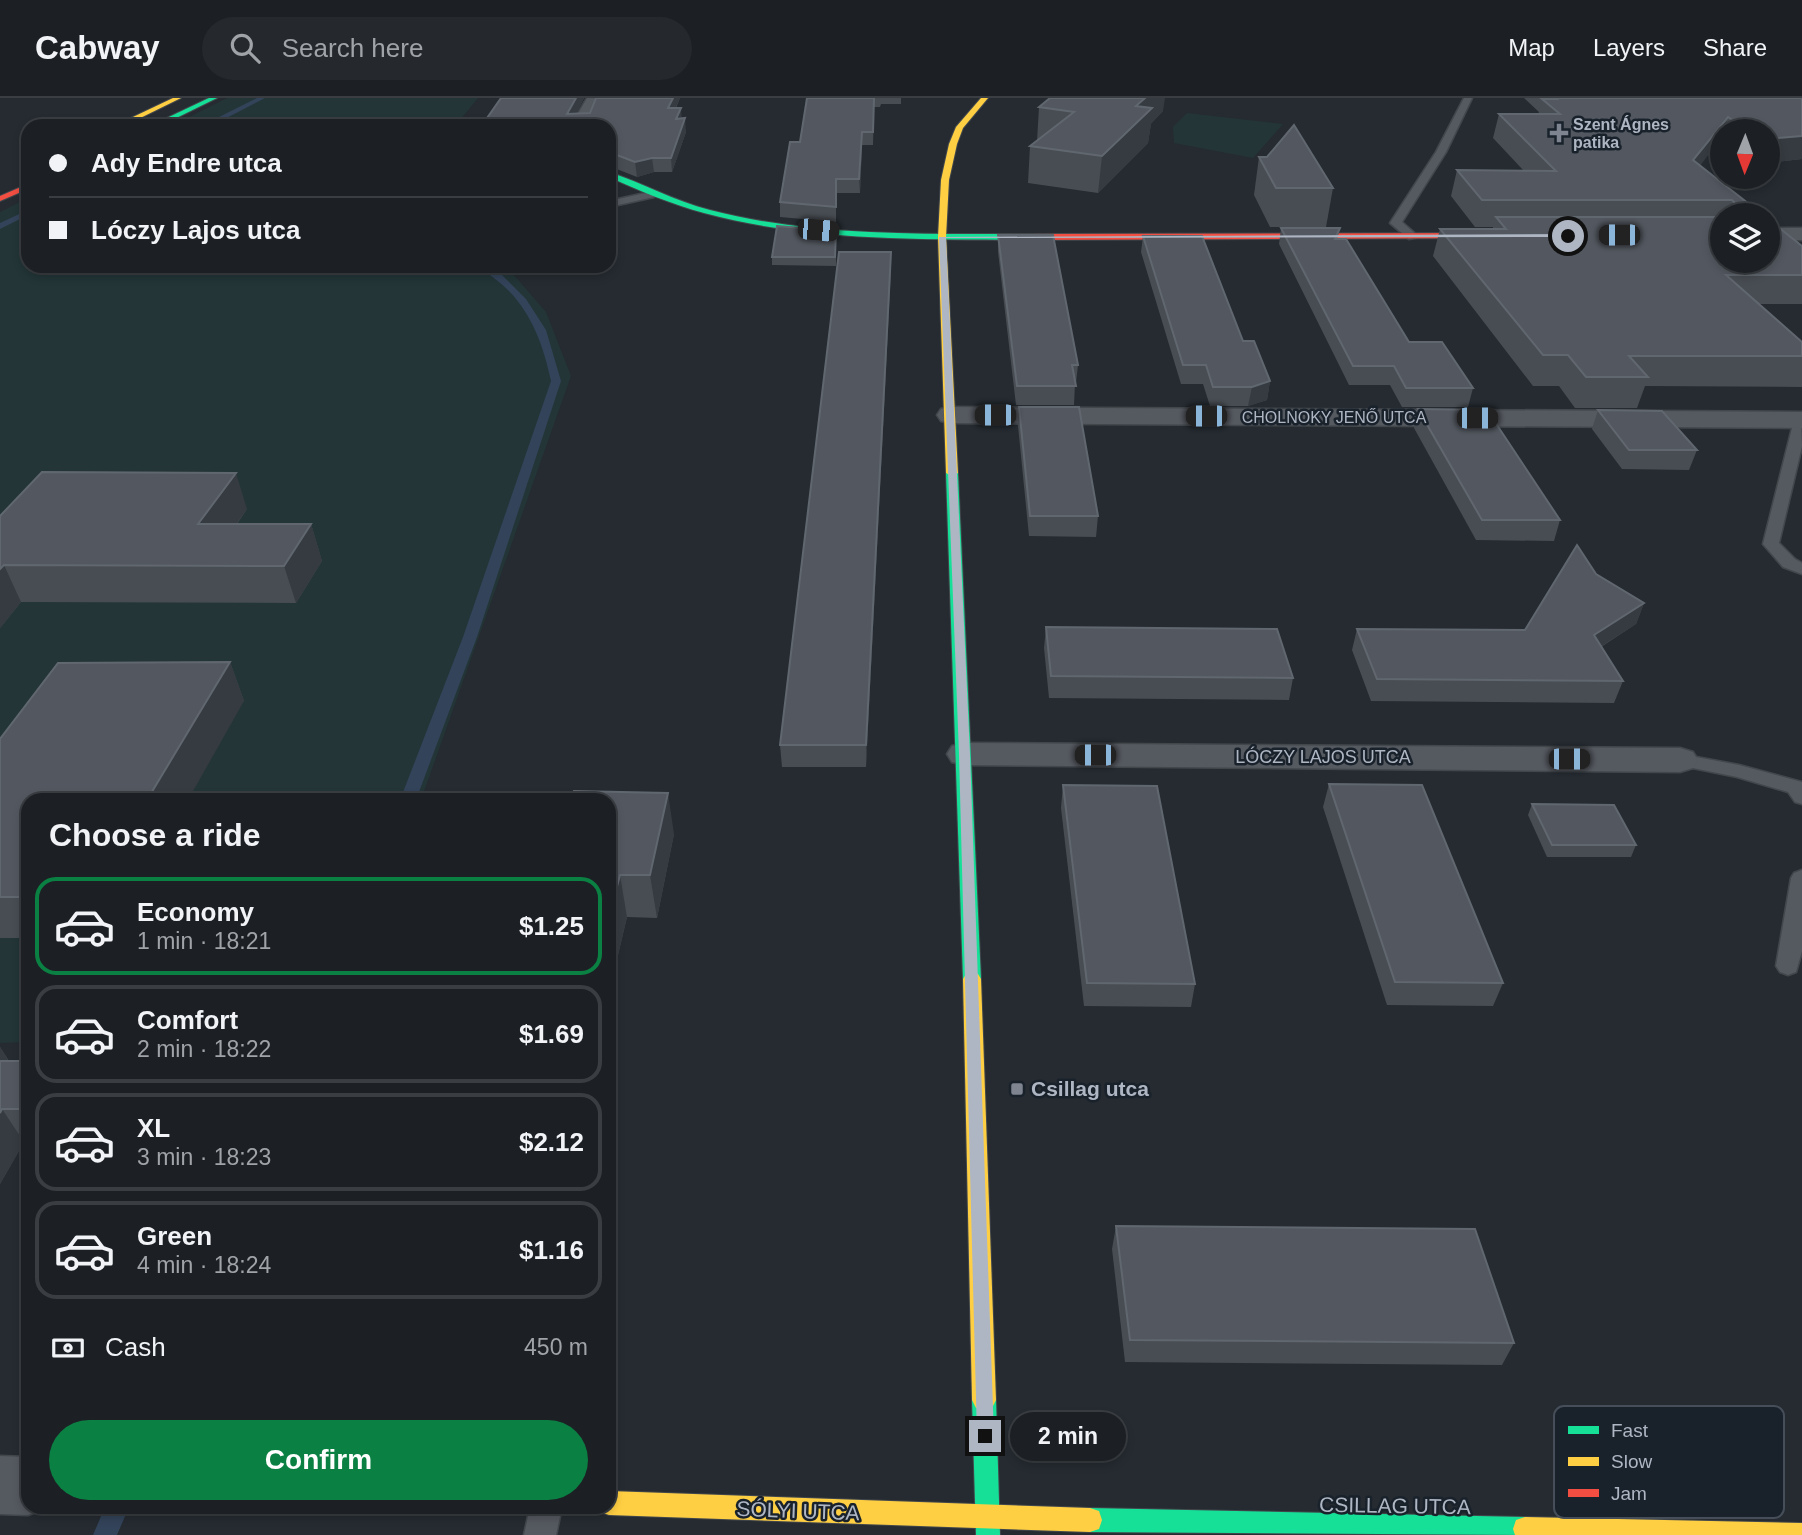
<!DOCTYPE html>
<html lang="en">
<head>
<meta charset="utf-8">
<style>
  body { margin:0; font-family:Helvetica,sans-serif; background:#25282d; color:#f1f3f6; height:100vh; display:flex; flex-direction:column; font-size:26px; white-space:nowrap }
  * { box-sizing:border-box; margin:0 }
  p { font-size:23px; color:#a0a3a7 }
  .icon { flex:none; width:38px; height:38px; fill:none; stroke:currentColor; stroke-width:2; stroke-linecap:round; stroke-linejoin:round }
  .map { position:relative; flex:1; overflow:hidden }
  .drawer { position:absolute; left:21px; top:695px; width:595px; height:721px; display:flex; flex-direction:column; background:#1c2025; border-radius:21px; box-shadow:0 4px 10px #0003,0 0 0 2px #3a3e42 }
  .drawer>* { flex:none }
  .hud { position:absolute; left:21px; top:21px; width:595px; height:154px; border-radius:21px; box-shadow:0 4px 10px #0003,0 0 0 2px #3a3e42; display:grid; align-content:center; height:154px; padding:0 28px; background:#1c2025 }
  .needle { width:46px; rotate:181deg }
  .fabs { position:absolute; left:1710px; top:21px; display:grid; gap:14px }
  .fabs a { display:grid; place-items:center; width:70px; height:70px; border-radius:50%; background:#1c2025; box-shadow:0 4px 10px #0003,0 0 0 2px #3a3e42; font-size:35px }
  .end { position:absolute; width:32px; height:32px; margin:-16px; border:9px solid #aeb6c4; background:#111; box-shadow:0 0 0 4px #111 }
  .from { border-radius:50% }
  .bubble { position:absolute; height:49px; border-radius:24px; background:#1c2025; box-shadow:0 4px 10px #0003,0 0 0 2px #3a3e42; font-size:23px; font-weight:600; line-height:49px; text-align:center }
  .car { position:absolute; width:21px; height:42px; margin:-21px -10px; border-radius:9px; box-shadow:0 0 5px 2px #0007; background:linear-gradient(#222 24%,#8ab4d8 0 40%,#222 0 76%,#8ab4d8 0 86%,#222 0) }
  .hud b { display:flex; align-items:center; gap:24px; height:66px; font-size:26px }
  .hud b+b { border-top:2px solid #3a3e42 }
  .hud i { width:18px; height:18px; background:#f1f3f6 }
  ul { padding:0; list-style:none }
  li { display:flex; align-items:center; gap:21px; height:98px; margin:0 14px 10px; padding:0 14px; border:4px solid #3a3e42; border-radius:21px }
  li div { flex:1 }
  li b { display:block; font-size:26px }
  li em { font-style:normal; font-weight:600 }
  li.current { border-color:#0b8043 }
  li>.icon { width:63px; height:63px; stroke-width:1.5 }
  h2 { padding:0 28px; font-size:32px; line-height:84px }
  .pay { display:flex; align-items:center; gap:18px; height:77px; padding:0 28px; font-size:26px }
  .pay p { margin-inline-start:auto }
  .cta { display:flex; gap:14px; margin-top:auto; padding:14px 28px }
  .cta a { flex:1; height:80px; border-radius:42px; background:#0b8043; color:#fff; font-size:28px; font-weight:600; line-height:80px; text-align:center }
  header { display:flex; align-items:center; gap:42px; box-sizing:border-box; height:98px; padding:0 35px; background:#1c2025; border-bottom:2px solid #3a3e42 }
  header strong { font-size:33px }
  nav { display:flex; gap:38px; margin-inline-start:auto; font-size:24px }
  .search { width:490px; height:63px; background:#25282d; display:flex; align-items:center; gap:18px; box-sizing:border-box; padding:0 24px; border-radius:38px; color:#a0a3a7; font-size:26px }
  .map>svg:first-child { display:block }
  .green { fill:#233537 }
  .lines { fill:none; stroke-linecap:round; stroke-linejoin:round }
  .stream { fill:#334359; fill-rule:evenodd }
  .lane-casing { stroke:#42474c; stroke-width:3 }
  .street-casing { stroke:#42474c; stroke-width:3 }
  .fast-casing { stroke:#42474c; stroke-width:2 }
  .slow-casing { stroke:#42474c; stroke-width:2 }
  .jam-casing { stroke:#42474c; stroke-width:2 }
  .lane { fill:#555960; fill-rule:evenodd }
  .street { fill:#555960; fill-rule:evenodd }
  .fast { fill:#16e098; fill-rule:evenodd }
  .slow { fill:#ffcf43; fill-rule:evenodd }
  .jam { fill:#f24e42; fill-rule:evenodd }
  .wall { fill:#484d53 }
  .shaded-wall { fill:#353b41 }
  .building { fill:#535860; stroke:#61676f; stroke-width:2 }
  .route { fill:#aeb6c4 }
  .poi-dot { fill:#7e8591; stroke:#19212b; stroke-width:2.5 }
  .labels { text-anchor:middle; stroke-width:5; stroke-linejoin:round; paint-order:stroke }
  .far-poi-label { font-size:16px; font-weight:bold; fill:#aeb6c4; stroke:#19212b; text-anchor:start }
  .far-street-label { font-size:16px; fill:#aeb6c4; stroke:#19212b }
  .street-label { font-size:18px; fill:#aeb6c4; stroke:#19212b }
  .near-poi-label { font-size:21px; font-weight:bold; fill:#aeb6c4; stroke:#19212b; text-anchor:start }
  .near-street-label { font-size:21px; fill:#aeb6c4; stroke:#19212b }
  .key { fill:#19212b; stroke:#464e59; stroke-width:2 }
  .key-label { font-size:19px; fill:#aeb6c4 }
</style>
</head>
<body>
<header>
<strong>Cabway</strong>
<div class="search"><svg class="icon" aria-label="search" viewBox="0 0 24 24"><circle cx="10" cy="10" r="6"/><path d="M15 15l6 6"/></svg>Search here</div>
<nav><a>Map</a><a>Layers</a><a>Share</a></nav>
</header>
<div class="map">
<svg width="1802" height="1437" viewBox="0 0 1802 1437">
  <rect width="100%" height="100%" fill="#252b31"/>
  <g class="green">
    <polygon points="227,0 478,0 456,27 171,28"/>
    <polygon points="1187,15 1283,26 1253,60 1174,45 1173,29"/>
    <polygon points="28,100 28,168 506,168 546,214 571,278 421,702 28,702 28,944 0,945 0,114"/>
  </g>
  <g class="lines">
    <g class="stream">
      <polygon points="257,0 265,0 211,28 201,28"/>
      <polygon points="28,112 28,117 0,131 0,125"/>
      <path d="M 480,168 L 490,168 L 502,177 L 526,201 L 546,232 L 561,283 L 477,539 L 416,702 L 400,702 L 463,539 L 551,283 C 544,250 533,218 509,193 C 500,184 489,177 480,168 Z"/>
      <polygon points="105,1409 129,1409 117,1437 93,1437"/>
    </g>
    <g class="lane-casing">
      <g id="lane">
        <polygon points="1464,0 1472,0 1446,54 1402,124 1419,139 1409,141 1390,125 1436,54"/>
        <polygon points="650,94 654,95 654,99 609,109 609,103"/>
        <polygon points="1801,318 1802,348 1779,445 1795,461 1802,465 1802,476 1783,469 1763,446 1794,322"/>
        <polygon points="1680,656 1739,667 1802,684 1802,706 1795,704 1788,694 1737,679 1673,666 1670,662 1673,658"/>
        <polygon points="1802,772 1802,853 1796,874 1788,877 1780,874 1776,868 1791,780 1794,775"/>
        <polygon points="530,1409 562,1409 556,1437 524,1437"/>
      </g>
    </g>
    <g class="street-casing">
      <g id="street">
        <polygon points="587,0 603,0 589,28 571,28"/>
        <rect x="1768" y="130" width="34" height="12"/>
        <polygon points="950,309 1802,314 1802,330 950,325 941,323 937,317 941,311"/>
        <polygon points="965,645 1680,650 1693,654 1698,662 1693,670 1680,674 965,667 952,664 947,656 952,648"/>
        <polygon points="0,1358 28,1359 28,1409 49,1409 28,1417 0,1416"/>
      </g>
    </g>
    <g class="fast-casing">
      <g id="fast">
        <polygon points="209,0 217,0 160,28 152,27"/>
        <path d="M 609,74 C 643,85 674,103 710,112 C 810,138 917,136 1020,136 L 1024,139 L 1020,142 C 915,141 807,143 704,115 C 671,106 640,93 609,79 Z"/>
        <polygon points="952,372 958,375 981,881 978,886 966,886 963,881 946,375"/>
        <polygon points="984,1291 992,1294 996,1302 1000,1437 976,1437 972,1302 976,1294"/>
        <polygon points="1090,1410 1525,1419 1534,1422 1537,1431 1535,1437 1090,1434 1081,1431 1078,1422 1081,1413"/>
      </g>
    </g>
    <g class="slow-casing">
      <g id="slow">
        <polygon points="173,0 181,0 124,28 114,28"/>
        <polygon points="981,0 988,0 963,30 957,46 949,82 946,139 958,375 952,378 946,375 938,139 941,82 949,46 956,29"/>
        <polygon points="972,874 978,876 981,881 996,1302 992,1310 984,1313 976,1310 972,1302 963,881 966,876"/>
        <polygon points="609,1393 1090,1410 1099,1413 1102,1422 1099,1431 1090,1434 609,1417 600,1414 598,1409 609,1409"/>
        <polygon points="1525,1419 1802,1425 1802,1437 1515,1437 1513,1431 1516,1422"/>
      </g>
    </g>
    <g class="jam-casing">
      <g id="jam">
        <polygon points="28,86 28,91 0,103 0,98"/>
        <polygon points="1490,135 1494,138 1493,140 1020,142 1016,139 1020,136"/>
      </g>
    </g>
    <use href="#lane" class="lane"/>
    <use href="#street" class="street"/>
    <use href="#fast" class="fast"/>
    <use href="#slow" class="slow"/>
    <use href="#jam" class="jam"/>
  </g>
  <g class="wall">
    <polygon points="501,0 584,0 576,16 590,15 680,0 676,10 682,20 686,34 672,74 654,74 637,79 609,68 609,28 487,20"/>
    <polygon points="807,0 901,0 901,6 881,6 880,9 874,9 873,47 862,47 860,95 836,95 836,124 780,119 780,104 800,44"/>
    <polygon points="1524,0 1802,0 1802,61 1768,65 1768,33 1722,33 1722,45 1719,43 1700,67 1763,117 1722,117 1722,163 1802,148 1802,206 1759,206 1802,244 1802,289 1645,288 1637,310 1575,310 1559,288 1533,288 1433,158 1440,131 1493,131 1493,129 1475,129 1451,98 1457,72 1524,73 1493,40 1499,16 1538,16 1539,14"/>
    <polygon points="1039,9 1163,13 1151,25 1148,45 1098,95 1028,85 1030,48 1037,43"/>
    <polygon points="1259,59 1333,90 1326,129 1270,129 1254,97"/>
    <polygon points="1281,130 1340,130 1337,141 1409,244 1473,290 1468,309 1402,309 1390,287 1349,287 1279,146"/>
    <polygon points="836,133 836,168 772,167 772,159"/>
    <polygon points="998,137 1078,267 1076,285 1075,285 1074,307 1016,307 998,154"/>
    <polygon points="1143,138 1243,243 1270,283 1267,302 1248,308 1210,308 1203,286 1181,286 1141,154"/>
    <polygon points="891,171 866,669 782,669 780,647"/>
    <polygon points="1019,309 1098,418 1096,439 1029,438 1018,328"/>
    <polygon points="1418,311 1560,422 1554,443 1476,442 1414,330"/>
    <polygon points="1598,312 1697,352 1689,372 1622,371 1592,331"/>
    <polygon points="247,411 237,426 311,426 322,463 296,505 21,504 0,530 0,418"/>
    <polygon points="1596,476 1644,505 1636,526 1601,549 1623,583 1614,605 1371,603 1352,552 1357,531 1525,532"/>
    <polygon points="1046,529 1293,580 1289,602 1049,600 1044,550"/>
    <polygon points="230,564 244,603 28,702 28,840 0,840 0,641"/>
    <polygon points="1329,686 1503,885 1493,908 1387,907 1323,709"/>
    <polygon points="1063,687 1195,886 1191,909 1084,908 1061,710"/>
    <polygon points="609,702 674,736 657,820 627,819 609,895"/>
    <polygon points="1532,706 1636,747 1631,759 1547,759 1528,717"/>
    <polygon points="0,949 9,963 28,963 28,1044 24,1044 0,1086"/>
    <polygon points="1116,1128 1514,1245 1502,1267 1125,1264 1112,1151"/>
  </g>
  <g class="shaded-wall">
    <polygon points="576,0 584,0 570,28 567,16"/>
    <polygon points="673,0 680,0 669,24 668,10"/>
    <polygon points="1145,0 1165,0 1163,13 1151,26 1148,45 1098,95 1102,58 1136,8"/>
    <polygon points="681,10 682,24 676,21"/>
    <polygon points="1728,19 1719,43 1685,87 1693,62"/>
    <polygon points="685,20 686,34 672,74 671,60"/>
    <polygon points="862,34 862,47 860,95 859,81"/>
    <polygon points="1802,38 1802,61 1768,65 1768,41"/>
    <polygon points="652,60 654,74 637,79 635,64"/>
    <polygon points="891,154 891,171 866,669 866,647"/>
    <polygon points="1270,283 1267,302 1248,308 1252,289"/>
    <polygon points="236,375 247,411 211,462 198,426"/>
    <polygon points="311,426 322,463 296,505 284,468"/>
    <polygon points="4,467 21,504 0,530 0,471"/>
    <polygon points="1644,505 1636,526 1586,558 1594,537"/>
    <polygon points="230,564 244,603 188,702 147,702"/>
    <polygon points="668,695 674,736 657,820 650,777"/>
    <polygon points="620,777 627,819 609,895 609,820"/>
    <polygon points="0,949 9,964 0,979"/>
    <polygon points="2,1011 24,1044 0,1086 0,1015"/>
  </g>
  <g class="building">
    <polygon points="501,0 576,0 567,16 590,15 596,0 673,0 668,10 681,10 676,21 685,20 671,60 652,60 635,64 609,54 609,28 448,28 452,23 487,20"/>
    <polygon points="807,0 874,0 873,34 862,34 859,81 836,81 836,109 780,104 790,44 800,44"/>
    <polygon points="1050,0 1145,0 1136,8 1152,10 1102,58 1030,48 1074,14 1039,9"/>
    <polygon points="1556,0 1802,0 1802,38 1768,41 1768,33 1749,33 1728,19 1693,62 1763,117 1733,117 1735,116 1734,104 1732,102 1482,102 1457,72 1556,73 1499,16 1560,16 1542,1 1557,1"/>
    <polygon points="1294,27 1333,90 1276,90 1259,59 1267,59"/>
    <polygon points="1496,119 1722,119 1722,163 1768,163 1768,121 1802,148 1802,177 1726,177 1802,244 1802,258 1629,258 1648,279 1586,279 1568,257 1543,257 1440,131 1506,131"/>
    <polygon points="777,128 836,133 835,159 772,159"/>
    <polygon points="1281,130 1340,130 1335,141 1346,141 1409,244 1442,244 1473,290 1406,290 1394,268 1353,268"/>
    <polygon points="998,137 1053,137 1078,267 1072,267 1076,288 1017,288"/>
    <polygon points="1143,138 1202,138 1243,243 1254,243 1270,283 1252,289 1213,289 1206,267 1183,267"/>
    <polygon points="839,154 891,154 866,647 780,647"/>
    <polygon points="1019,309 1079,309 1098,418 1030,418"/>
    <polygon points="1418,311 1487,312 1560,422 1482,422"/>
    <polygon points="1598,312 1662,313 1697,352 1629,352"/>
    <polygon points="42,374 236,375 198,426 311,426 284,468 4,467 0,471 0,418"/>
    <polygon points="1577,447 1596,476 1644,505 1594,537 1623,583 1377,581 1357,531 1525,532"/>
    <polygon points="1046,529 1277,531 1293,580 1051,578"/>
    <polygon points="230,564 147,702 28,702 28,799 0,799 0,641 58,565"/>
    <polygon points="1329,686 1422,687 1503,885 1395,884"/>
    <polygon points="1063,687 1157,688 1195,886 1087,885"/>
    <polygon points="574,693 668,695 650,777 620,777 609,820 609,702 572,702"/>
    <polygon points="1532,706 1614,707 1636,747 1552,747"/>
    <polygon points="0,963 28,963 28,1007 26,1011 2,1011 0,1015"/>
    <polygon points="1116,1128 1475,1131 1514,1245 1130,1242"/>
  </g>
  <polygon class="route" points="1568,136 1570,139 946,140 970,656 994,1338 991,1344 985,1347 979,1344 977,1338 959,656 939,139"/>
  <g class="poi-dot">
    <path d="M1555.5 24.5h7v7h7v7h-7v7h-7v-7h-7v-7h7z"/>
    <rect x="1010" y="984" width="14" height="14" rx="3.5"/>
  </g>
  <g class="labels">
    <g class="far-poi-label">
      <text x="1573" y="32">Szent Ágnes<tspan x="1573" dy="18">patika</tspan></text>
    </g>
    <g class="far-street-label">
      <text x="1334" y="325">CHOLNOKY JENŐ UTCA</text>
    </g>
    <g class="street-label">
      <text x="1323" y="665">LÓCZY LAJOS UTCA</text>
    </g>
    <g class="near-poi-label">
      <text x="1031" y="998">Csillag utca</text>
    </g>
    <g class="near-street-label">
      <text transform="translate(1395 1408) rotate(1)" y="7">CSILLAG UTCA</text>
      <text transform="translate(798 1413) rotate(2)" y="7">SÓLYI UTCA</text>
    </g>
  </g>
  <rect x="1554" y="1308" width="230" height="112" rx="10" class="key"/>
  <rect x="1568" y="1328" width="31" height="8" fill="#16e098"/>
  <rect x="1568" y="1359" width="31" height="9" fill="#ffcf43"/>
  <rect x="1568" y="1391" width="31" height="8" fill="#f24e42"/>
  <g class="key-label">
    <text x="1611" y="1339">Fast</text>
    <text x="1611" y="1370">Slow</text>
    <text x="1611" y="1402">Jam</text>
  </g>
</svg>
<div class="fabs">
<a><svg class="needle" viewBox="-14 -14 28 28"><path d="M0-13l5 13h-10z" fill="#e53935"/><path d="M0 13l5-13h-10z" fill="#a0a3a7"/></svg></a>
<a><svg class="icon" aria-label="layers" viewBox="0 0 24 24"><path d="M12 4l9 5-9 5-9-5zM3 14l9 5 9-5"/></svg></a>
</div>
<i class="end from" style="left:1568px;top:138px"></i>
<i class="end" style="left:985px;top:1338px"></i>
<div class="bubble" style="left:1010px;top:1314px;width:116px">2 min</div>
<i class="car" style="left:818px;top:132px;rotate:95deg"></i>
<i class="car" style="left:1619px;top:137px;rotate:270deg"></i>
<i class="car" style="left:995px;top:317px;rotate:270deg"></i>
<i class="car" style="left:1206px;top:318px;rotate:270deg"></i>
<i class="car" style="left:1477px;top:320px;rotate:90deg"></i>
<i class="car" style="left:1095px;top:657px;rotate:270deg"></i>
<i class="car" style="left:1569px;top:661px;rotate:90deg"></i>
<div class="hud">
<b><i class="from"></i>Ady Endre utca</b>
<b><i></i>Lóczy Lajos utca</b>
</div>
<section class="drawer">
<h2>Choose a ride</h2>
<ul>
<li class="current"><svg class="icon" aria-label="car" viewBox="0 0 24 24"><path d="M5 17H2v-5l4-1 3-4h7l3 4 3 1v5h-3M9 17h6M6 11h13"/><circle cx="7" cy="17" r="2"/><circle cx="17" cy="17" r="2"/></svg><div><b>Economy</b><p>1 min · 18:21</p></div><em>$1.25</em></li>
<li><svg class="icon" aria-label="car" viewBox="0 0 24 24"><path d="M5 17H2v-5l4-1 3-4h7l3 4 3 1v5h-3M9 17h6M6 11h13"/><circle cx="7" cy="17" r="2"/><circle cx="17" cy="17" r="2"/></svg><div><b>Comfort</b><p>2 min · 18:22</p></div><em>$1.69</em></li>
<li><svg class="icon" aria-label="car" viewBox="0 0 24 24"><path d="M5 17H2v-5l4-1 3-4h7l3 4 3 1v5h-3M9 17h6M6 11h13"/><circle cx="7" cy="17" r="2"/><circle cx="17" cy="17" r="2"/></svg><div><b>XL</b><p>3 min · 18:23</p></div><em>$2.12</em></li>
<li><svg class="icon" aria-label="car" viewBox="0 0 24 24"><path d="M5 17H2v-5l4-1 3-4h7l3 4 3 1v5h-3M9 17h6M6 11h13"/><circle cx="7" cy="17" r="2"/><circle cx="17" cy="17" r="2"/></svg><div><b>Green</b><p>4 min · 18:24</p></div><em>$1.16</em></li>
</ul>
<div class="pay"><svg class="icon" aria-label="cash" viewBox="0 0 24 24"><path d="M3 7h18v10H3z"/><circle cx="12" cy="12" r="2"/></svg>Cash<p>450 m</p></div>
<div class="cta"><a>Confirm</a></div>
</section>
</div>
</body>
</html>
